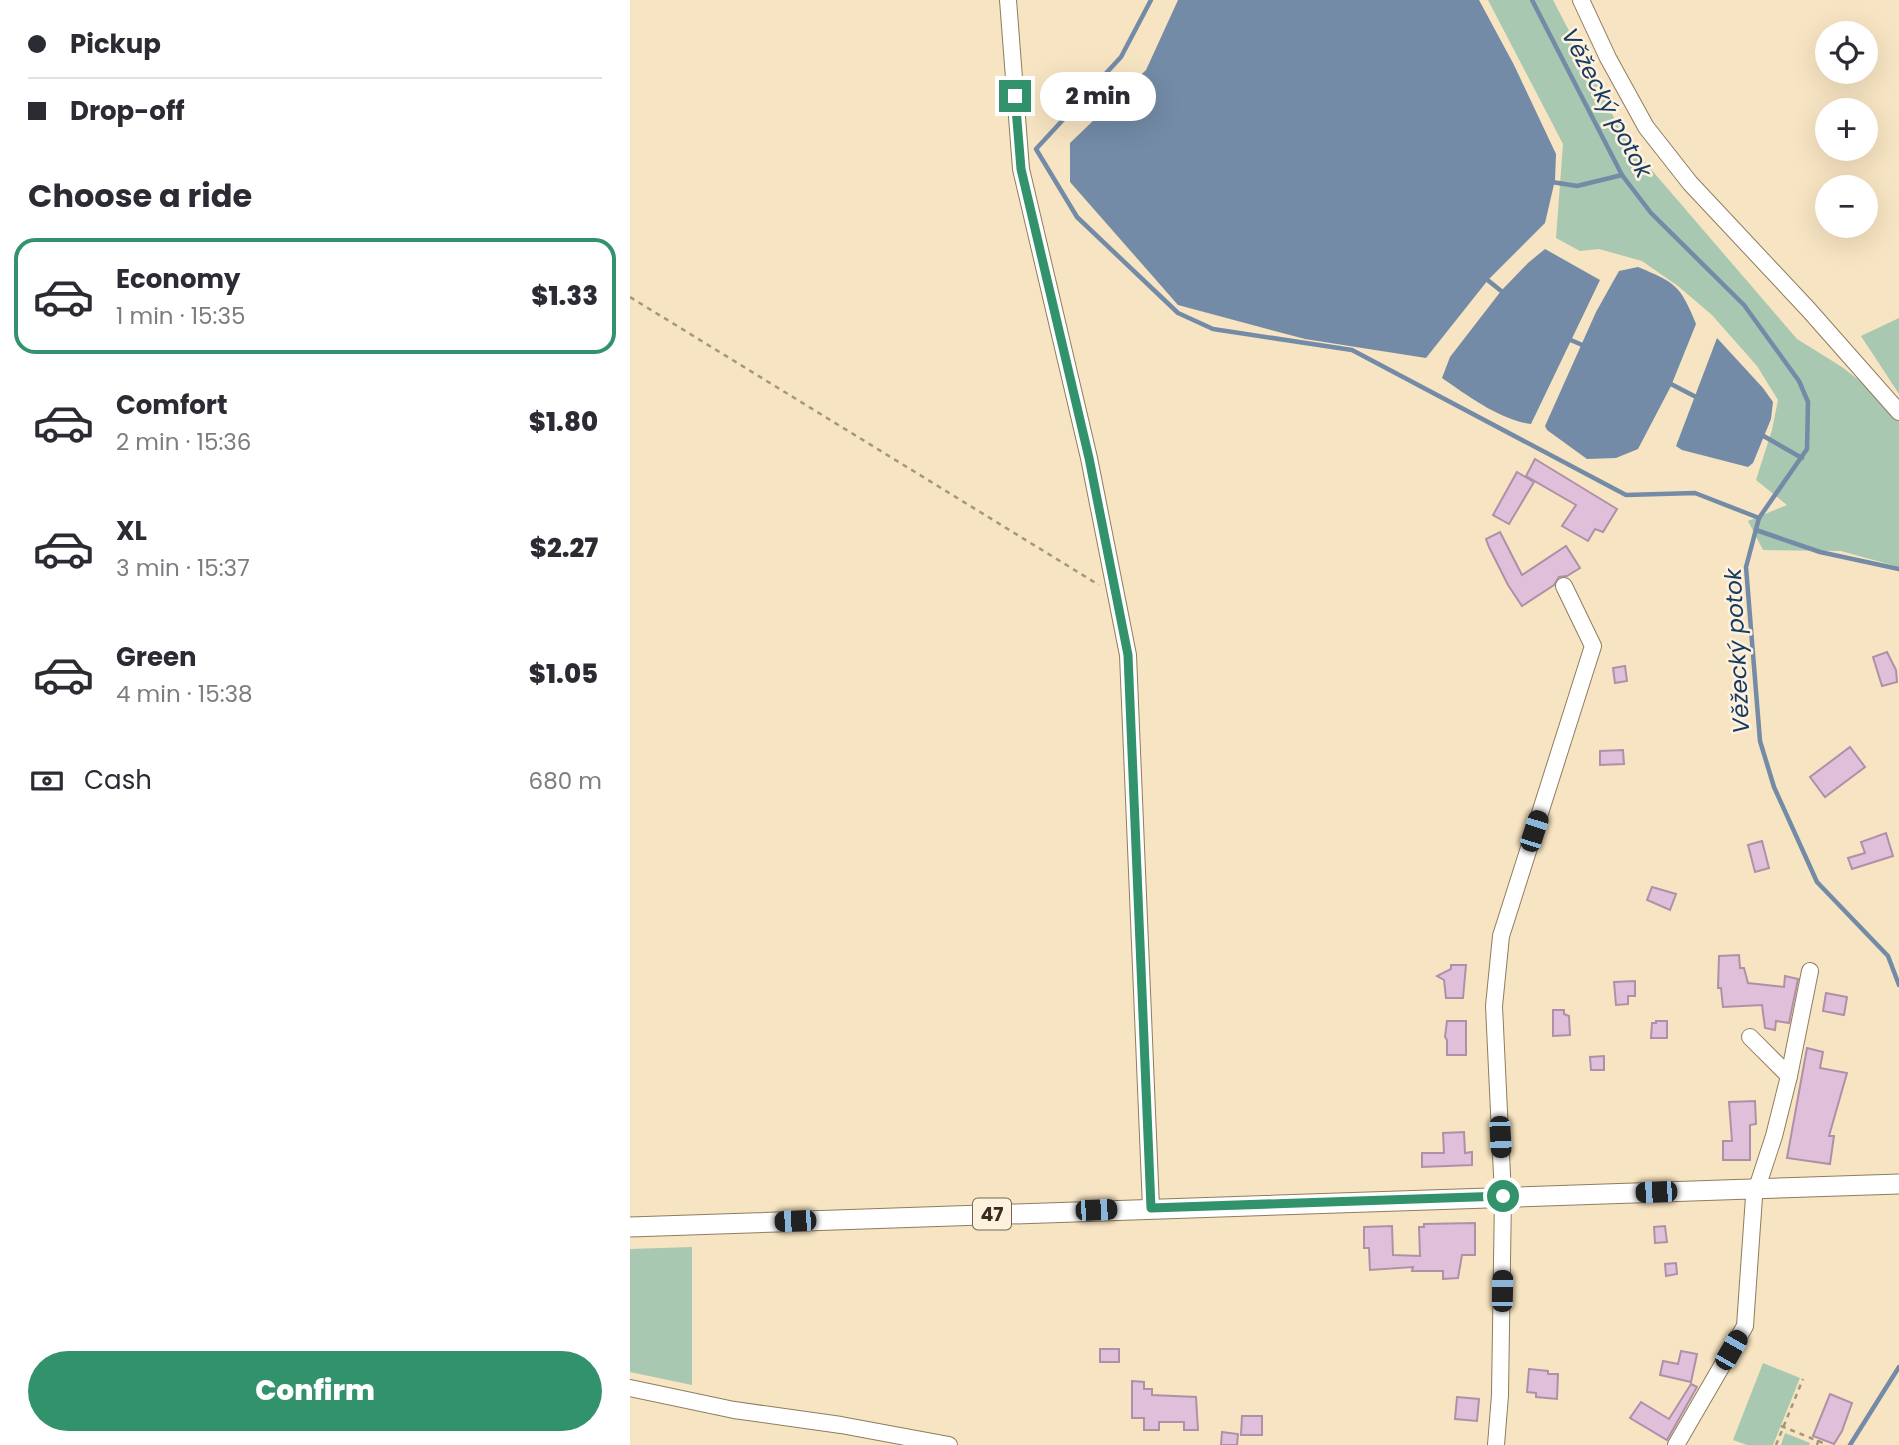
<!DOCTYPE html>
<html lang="en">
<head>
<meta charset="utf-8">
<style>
  body { margin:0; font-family:Poppins,sans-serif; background:#f7f7f7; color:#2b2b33; height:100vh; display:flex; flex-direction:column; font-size:26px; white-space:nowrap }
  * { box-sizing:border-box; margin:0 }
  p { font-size:23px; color:#7c7c81 }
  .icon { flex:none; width:38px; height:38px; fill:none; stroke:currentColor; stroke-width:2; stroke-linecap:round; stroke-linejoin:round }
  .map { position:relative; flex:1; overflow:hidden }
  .drawer { display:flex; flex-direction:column; background:#fff; width:630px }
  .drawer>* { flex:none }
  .banner { display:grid; align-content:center; height:154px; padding:0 28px; background:#fff }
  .tools { position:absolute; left:1185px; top:21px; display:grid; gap:14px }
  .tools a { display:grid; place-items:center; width:63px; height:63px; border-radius:50%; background:#fff; box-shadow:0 7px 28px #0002; font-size:35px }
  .end { position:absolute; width:32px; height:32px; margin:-16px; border:9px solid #31926c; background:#fff; box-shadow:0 0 0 4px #fff }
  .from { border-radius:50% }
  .bubble { position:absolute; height:49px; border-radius:24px; background:#fff; box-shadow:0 7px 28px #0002; font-size:23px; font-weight:800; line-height:49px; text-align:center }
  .car { position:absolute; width:21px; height:42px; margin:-21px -10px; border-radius:9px; box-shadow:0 0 5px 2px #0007; background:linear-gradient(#222 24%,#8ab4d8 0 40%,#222 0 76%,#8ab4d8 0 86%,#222 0) }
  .banner b { display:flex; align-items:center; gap:24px; height:66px; font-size:26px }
  .banner b+b { border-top:2px solid #e1e1e2 }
  .banner i { width:18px; height:18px; background:#2b2b33 }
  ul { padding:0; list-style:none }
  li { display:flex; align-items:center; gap:21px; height:116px; margin:0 14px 10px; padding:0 14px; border:4px solid transparent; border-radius:21px }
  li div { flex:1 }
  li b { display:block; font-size:26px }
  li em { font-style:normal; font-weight:800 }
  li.current { border-color:#31926c }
  li>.icon { width:63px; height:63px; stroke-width:1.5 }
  h2 { padding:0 28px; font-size:32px; line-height:84px }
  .pay { display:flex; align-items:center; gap:18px; height:77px; padding:0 28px; font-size:26px }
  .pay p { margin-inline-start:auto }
  .action { display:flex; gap:14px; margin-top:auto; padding:14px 28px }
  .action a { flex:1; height:80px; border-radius:42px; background:#31926c; color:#fff; font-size:28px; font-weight:800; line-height:80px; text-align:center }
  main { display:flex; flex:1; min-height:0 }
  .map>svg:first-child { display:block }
  .green { fill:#a8c8b1 }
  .water { fill:#738ba7 }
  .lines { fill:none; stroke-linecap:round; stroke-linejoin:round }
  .stream { stroke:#738ba7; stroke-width:4.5 }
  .building { fill:#dfbfd9; stroke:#ae91a9; stroke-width:2 }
  .minor-casing { stroke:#8e7d5e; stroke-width:18 }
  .major-casing { stroke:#8e7d5e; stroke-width:21 }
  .path { stroke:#a5977e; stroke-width:2.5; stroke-dasharray:5 5; stroke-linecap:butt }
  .minor { stroke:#fff; stroke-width:16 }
  .major { stroke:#fff; stroke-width:19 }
  .route { stroke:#31926c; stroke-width:9 }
  .labels { text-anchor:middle; stroke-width:5; stroke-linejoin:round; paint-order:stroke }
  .shield { fill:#fef2de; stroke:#716859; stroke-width:2 }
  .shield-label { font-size:19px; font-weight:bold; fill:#342d20 }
  .water-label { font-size:23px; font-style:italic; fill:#173c63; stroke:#fef2de }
</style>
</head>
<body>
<main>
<section class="drawer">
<div class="banner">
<b><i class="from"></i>Pickup</b>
<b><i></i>Drop-off</b>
</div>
<h2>Choose a ride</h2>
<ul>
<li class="current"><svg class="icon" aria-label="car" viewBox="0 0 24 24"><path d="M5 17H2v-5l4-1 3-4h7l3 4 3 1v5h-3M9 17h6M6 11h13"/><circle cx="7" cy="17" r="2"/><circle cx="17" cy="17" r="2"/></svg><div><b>Economy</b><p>1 min · 15:35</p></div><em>$1.33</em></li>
<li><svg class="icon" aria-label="car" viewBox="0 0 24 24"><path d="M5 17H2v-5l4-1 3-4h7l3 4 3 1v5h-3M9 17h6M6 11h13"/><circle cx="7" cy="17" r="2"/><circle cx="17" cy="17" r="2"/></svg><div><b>Comfort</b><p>2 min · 15:36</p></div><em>$1.80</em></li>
<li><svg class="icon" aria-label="car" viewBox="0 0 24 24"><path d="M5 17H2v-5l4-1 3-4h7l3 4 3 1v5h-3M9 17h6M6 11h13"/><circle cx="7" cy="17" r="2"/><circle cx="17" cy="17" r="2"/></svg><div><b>XL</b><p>3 min · 15:37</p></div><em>$2.27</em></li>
<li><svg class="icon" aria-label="car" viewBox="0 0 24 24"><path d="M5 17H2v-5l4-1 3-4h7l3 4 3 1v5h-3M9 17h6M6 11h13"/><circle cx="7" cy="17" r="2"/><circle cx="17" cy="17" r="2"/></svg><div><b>Green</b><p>4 min · 15:38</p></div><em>$1.05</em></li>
</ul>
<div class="pay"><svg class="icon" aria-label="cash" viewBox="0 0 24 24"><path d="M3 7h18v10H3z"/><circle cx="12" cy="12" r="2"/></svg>Cash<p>680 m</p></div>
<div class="action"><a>Confirm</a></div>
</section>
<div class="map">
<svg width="1269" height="1445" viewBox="0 0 1269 1445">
  <rect width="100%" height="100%" fill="#f7e4c2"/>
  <g class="green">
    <polygon points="858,0 923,0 995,139 1167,339 1212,367 1244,392 1269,419 1269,567 1211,551 1133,550 1118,521 1157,505 1126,480 1142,430 1148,400 1127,366 1082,315 1048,286 1012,261 969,249 950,251 926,238 933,144"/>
    <polygon points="1269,318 1269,394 1231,336"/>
    <polygon points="62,1247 62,1385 0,1372 0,1249"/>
    <polygon points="1133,1363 1170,1378 1143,1445 1117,1445 1103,1440"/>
    <polygon points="1155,1433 1180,1443 1179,1445 1151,1445"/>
  </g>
  <g class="water">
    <polygon points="548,0 849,0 884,65 926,154 925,180 915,223 858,280 796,358 675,339 548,305 440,182 440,143 516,70"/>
    <path d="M 915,249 L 970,280 L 901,424 C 870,420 838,396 812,378 L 820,357 L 871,291 L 898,263 Z"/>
    <path d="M 1008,267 C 1046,283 1050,285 1066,324 L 1041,386 L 1008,449 L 986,458 L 957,459 L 917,430 L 915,426 L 966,312 L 989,271 Z"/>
    <polygon points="1087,338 1133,388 1143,402 1141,419 1123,463 1118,467 1052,450 1046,446"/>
  </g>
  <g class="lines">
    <g class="stream">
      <polyline points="521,0 491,57 406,149 447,217 548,313 583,329 722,350 996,495 1065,493 1129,518"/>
      <polyline points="902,0 992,175 1021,213 1114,305 1169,381 1178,402 1177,449 1129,518 1116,567 1130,741 1144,787 1187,882 1258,956 1269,985"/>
      <polyline points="922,182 947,186 992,175"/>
      <polyline points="855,278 875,294"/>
      <polyline points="936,338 957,347"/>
      <polyline points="1039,383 1068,398"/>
      <polyline points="1130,434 1172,458"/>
      <polyline points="1126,530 1190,552 1269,569"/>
      <polyline points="1220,1445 1269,1367"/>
    </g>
  </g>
  <g class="building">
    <polygon points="905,459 987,509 973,532 965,529 958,541 932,526 946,505 896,476"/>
    <polygon points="887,472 904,482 879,524 863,515"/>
    <polygon points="870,532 892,575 936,546 950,568 937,576 929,577 924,585 892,606 878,585 859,547 856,539"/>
    <polygon points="1257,652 1266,670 1267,682 1252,686 1243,657"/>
    <polygon points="995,666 997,681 985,683 983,668"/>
    <polygon points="1220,747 1235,767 1195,797 1180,777"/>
    <polygon points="993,750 994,764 970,765 970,751"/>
    <polygon points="1256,833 1263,856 1222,869 1218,858 1235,853 1231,842"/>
    <polygon points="1132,841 1139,868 1125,872 1118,845"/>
    <polygon points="1022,887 1046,894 1040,910 1017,900"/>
    <polygon points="1109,955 1110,968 1114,968 1118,983 1154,987 1155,976 1168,979 1159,1023 1146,1021 1145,1030 1135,1028 1132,1005 1093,1007 1091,988 1088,988 1089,956"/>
    <polygon points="821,965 836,965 833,998 816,998 814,980 807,976 821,969"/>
    <polygon points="1005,981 1005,996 998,996 998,1004 986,1005 984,982"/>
    <polygon points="1196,993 1217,997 1214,1015 1193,1011"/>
    <polygon points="923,1010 934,1010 934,1014 939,1016 940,1035 923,1036"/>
    <polygon points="817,1021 836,1021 836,1055 817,1055 817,1040 815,1037"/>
    <polygon points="1026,1021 1037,1021 1037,1038 1021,1038 1022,1023 1026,1023"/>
    <polygon points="1177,1048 1193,1052 1190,1068 1217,1073 1199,1136 1204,1136 1200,1164 1157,1158"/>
    <polygon points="974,1056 974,1070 961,1070 960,1057"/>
    <polygon points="1125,1101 1126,1124 1120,1125 1120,1160 1093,1160 1093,1141 1102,1141 1099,1102"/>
    <polygon points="834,1132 835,1153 842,1152 842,1165 792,1167 792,1153 814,1153 813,1133"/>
    <polygon points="845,1223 845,1255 832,1255 828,1278 813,1279 813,1271 782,1271 783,1267 740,1270 739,1248 734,1248 734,1227 762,1226 763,1255 790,1256 789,1227 794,1227 794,1224"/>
    <polygon points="1035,1226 1037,1242 1025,1243 1024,1227"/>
    <polygon points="1046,1263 1047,1274 1036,1276 1035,1264"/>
    <rect x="470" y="1349" width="19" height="13"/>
    <polygon points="1051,1351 1067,1354 1061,1382 1030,1375 1033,1361 1048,1364"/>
    <polygon points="899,1369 918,1371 918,1374 928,1374 927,1399 906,1397 906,1393 897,1392"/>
    <polygon points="502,1381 514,1382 514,1389 522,1389 522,1395 566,1397 568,1430 554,1430 554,1422 529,1422 529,1430 514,1430 514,1418 502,1418"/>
    <polygon points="1061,1384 1067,1387 1037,1440 1000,1418 1011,1402 1039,1419"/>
    <polygon points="1200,1394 1222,1403 1212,1431 1204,1444 1183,1436"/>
    <polygon points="827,1397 849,1399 847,1421 825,1419"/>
    <polygon points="612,1416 632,1416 632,1435 611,1435"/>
    <polygon points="592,1432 608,1434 607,1445 591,1445"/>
  </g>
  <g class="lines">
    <g class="minor-casing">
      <g id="minor">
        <polyline points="378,0 391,169 459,458 498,655 521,1208"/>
        <polyline points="951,0 978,58 1016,127 1060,183 1178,309 1269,412"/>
        <polyline points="1120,1037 1159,1076"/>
        <polyline points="0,1388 104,1410 211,1425 319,1445"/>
        <polyline points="866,1445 870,1395 873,1196 864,1006 871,936 963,646 934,586"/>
        <polyline points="1046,1445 1115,1326 1124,1197 1144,1136 1159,1076 1180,971"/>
      </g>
    </g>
    <g class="major-casing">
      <polyline id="major" points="0,1227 1269,1184"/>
    </g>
    <g class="path">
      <polyline points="0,297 469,585"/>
      <polyline points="1151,1426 1193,1443"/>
      <polyline points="1146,1445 1173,1379"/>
      <polyline points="1187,1445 1189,1438"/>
    </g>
    <use href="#minor" class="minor"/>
    <use href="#major" class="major"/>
  </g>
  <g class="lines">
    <polyline class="route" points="385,96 391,169 459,458 498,655 521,1208 873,1196"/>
  </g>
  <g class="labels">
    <rect class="shield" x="343" y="1198.5" width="38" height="31" rx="5"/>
    <g class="shield-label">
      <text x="362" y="1221">47</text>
    </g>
    <g class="water-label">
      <text transform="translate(977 103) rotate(62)" y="8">Věžecký potok</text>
      <text transform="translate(1107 651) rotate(-93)" y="8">Věžecký potok</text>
    </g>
  </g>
</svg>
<div class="tools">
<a><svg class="icon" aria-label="locate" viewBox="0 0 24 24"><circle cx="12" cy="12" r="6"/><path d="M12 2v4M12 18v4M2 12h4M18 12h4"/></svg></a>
<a>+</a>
<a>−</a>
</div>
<i class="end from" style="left:873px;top:1196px"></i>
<i class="end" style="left:385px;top:96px"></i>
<div class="bubble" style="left:410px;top:72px;width:116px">2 min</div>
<i class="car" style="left:904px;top:831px;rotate:18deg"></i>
<i class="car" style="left:870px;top:1137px;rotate:177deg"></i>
<i class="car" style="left:1026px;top:1192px;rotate:268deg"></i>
<i class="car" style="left:466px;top:1210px;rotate:88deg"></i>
<i class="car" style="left:165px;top:1221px;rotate:268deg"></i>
<i class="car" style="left:872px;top:1291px;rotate:1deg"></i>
<i class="car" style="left:1101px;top:1350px;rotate:30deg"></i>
</div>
</main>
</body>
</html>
